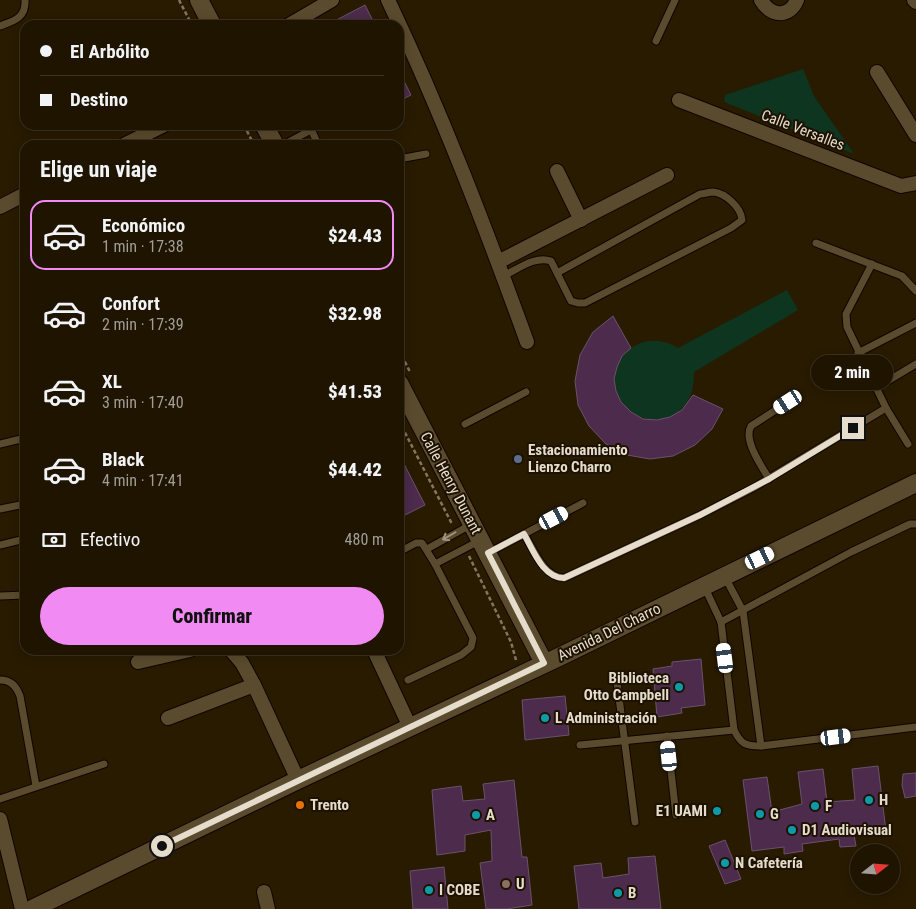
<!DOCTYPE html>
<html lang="es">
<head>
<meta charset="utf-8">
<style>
  body { margin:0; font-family:"Roboto Condensed",sans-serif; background:#2b210f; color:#f1f3f6; height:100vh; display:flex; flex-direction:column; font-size:19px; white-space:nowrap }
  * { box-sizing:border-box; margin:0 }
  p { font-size:16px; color:#a19e99 }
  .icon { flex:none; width:28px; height:28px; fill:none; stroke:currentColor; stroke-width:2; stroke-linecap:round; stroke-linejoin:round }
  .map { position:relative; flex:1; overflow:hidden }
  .drawer { position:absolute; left:20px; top:140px; width:384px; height:515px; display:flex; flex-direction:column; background:#1e1400; border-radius:15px; box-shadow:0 2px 12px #0003,0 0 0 1px #3c3322 }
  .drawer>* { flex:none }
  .top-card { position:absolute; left:20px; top:20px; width:384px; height:110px; border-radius:15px; box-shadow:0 2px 12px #0003,0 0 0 1px #3c3322; display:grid; align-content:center; height:110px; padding:0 20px; background:#1e1400 }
  .needle { width:32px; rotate:73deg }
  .controls { position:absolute; left:850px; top:844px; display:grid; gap:10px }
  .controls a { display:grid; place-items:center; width:50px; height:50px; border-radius:50%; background:#1e1400; box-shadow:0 2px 12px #0003,0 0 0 1px #3c3322; font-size:25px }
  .end { position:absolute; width:22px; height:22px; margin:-11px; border:6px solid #e5dccb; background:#111; box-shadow:0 0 0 2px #111 }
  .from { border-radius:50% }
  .bubble { position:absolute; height:35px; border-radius:18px; background:#1e1400; box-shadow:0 2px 12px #0003,0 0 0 1px #3c3322; font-size:16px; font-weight:800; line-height:35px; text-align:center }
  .car { position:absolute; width:15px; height:30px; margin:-15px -8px; border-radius:6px; box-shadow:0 0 4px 1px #0007; background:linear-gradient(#fff 24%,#345 0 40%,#fff 0 76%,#345 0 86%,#fff 0) }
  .top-card b { display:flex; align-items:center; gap:18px; height:48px; font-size:19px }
  .top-card b+b { border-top:1px solid #3c3322 }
  .top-card i { width:12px; height:12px; background:#f1f3f6 }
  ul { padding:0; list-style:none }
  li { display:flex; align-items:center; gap:15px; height:70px; margin:0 10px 8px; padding:0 10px; border:2px solid transparent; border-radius:15px }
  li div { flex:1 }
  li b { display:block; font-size:19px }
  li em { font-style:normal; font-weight:800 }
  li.active { border-color:#f28af3 }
  li>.icon { width:45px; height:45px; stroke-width:1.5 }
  h2 { padding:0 20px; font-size:22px; line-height:60px }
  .pay { display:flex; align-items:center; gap:12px; height:55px; padding:0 20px; font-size:19px }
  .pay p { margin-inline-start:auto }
  .primary-button { display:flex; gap:10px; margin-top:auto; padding:10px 20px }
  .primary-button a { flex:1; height:58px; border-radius:30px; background:#f28af3; color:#111; font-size:20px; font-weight:800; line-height:58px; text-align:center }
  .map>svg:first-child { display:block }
  .green { fill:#0d351f }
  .building { fill:#4c2b4d; stroke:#6a526a }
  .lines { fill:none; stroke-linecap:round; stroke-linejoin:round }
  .service-casing { stroke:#110500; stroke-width:9 }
  .minor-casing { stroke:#110500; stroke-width:16 }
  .tertiary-casing { stroke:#110500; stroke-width:20 }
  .path { stroke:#837761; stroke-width:2.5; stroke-dasharray:4 2.5; stroke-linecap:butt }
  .service { stroke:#5a4b2e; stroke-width:7 }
  .minor { stroke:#5a4b2e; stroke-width:14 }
  .tertiary { stroke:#5a4b2e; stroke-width:18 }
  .oneway { stroke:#a0947c }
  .route { stroke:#e5dccb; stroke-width:6 }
  .service-dot { fill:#5c6f8a; stroke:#1d1200; stroke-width:2 }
  .culture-dot { fill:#0f9aa8; stroke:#1d1200; stroke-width:2 }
  .food-dot { fill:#e8710a; stroke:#1d1200; stroke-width:2 }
  .education-dot { fill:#8d6e63; stroke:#1d1200; stroke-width:2 }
  .labels { text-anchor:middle; stroke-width:4; stroke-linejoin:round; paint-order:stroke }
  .street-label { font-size:15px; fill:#e5dccb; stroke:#1d1200 }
  .poi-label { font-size:15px; font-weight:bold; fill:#e5dccb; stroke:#1d1200; text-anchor:start }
</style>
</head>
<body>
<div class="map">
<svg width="916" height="909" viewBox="0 0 916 909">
  <rect width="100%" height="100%" fill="#281b00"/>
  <g class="green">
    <polygon points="803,69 814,96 854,154 724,102 725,95"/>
    <path d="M 787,290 L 798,310 L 694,372 C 694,391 690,404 674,415 C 667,420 658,420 649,419 C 640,418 632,414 626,407 C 593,373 635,322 678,348 Z"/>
  </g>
  <g class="building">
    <polygon points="365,5 375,25 327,25"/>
    <polygon points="399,71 411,95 399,101"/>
    <polygon points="613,316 631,348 622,356 617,367 614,379 616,391 621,402 631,412 643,419 657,420 670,417 682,410 693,395 723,409 712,429 695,445 673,456 650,459 627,455 606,444 589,426 578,405 575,381 580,355 593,332"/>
    <polygon points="399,454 425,505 399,518"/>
    <polygon points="701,659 705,705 681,708 682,713 657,717 653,669 672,666 672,662"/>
    <polygon points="565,696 569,735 525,740 522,700"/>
    <polygon points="878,766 886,831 854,835 856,846 840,847 839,839 802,844 803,851 784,854 784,847 752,851 743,780 767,777 772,812 802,804 798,772 823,769 827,802 855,800 852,769"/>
    <polygon points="916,773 916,796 905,798 902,785 903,774"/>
    <polygon points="514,780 522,857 527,857 532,905 507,909 486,909 480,863 492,861 491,830 465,835 465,851 437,855 432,790 461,786 463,801 485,799 483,784"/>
    <polygon points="725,840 741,879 725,884 709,846"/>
    <polygon points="655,856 661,909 579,909 574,866 601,863 603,878 629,874 628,858"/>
    <polygon points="444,867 448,909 413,909 410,871"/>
  </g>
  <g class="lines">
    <g class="service-casing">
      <g id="service">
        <path d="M 0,26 C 14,21 26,18 25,0"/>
        <polyline points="656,41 675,0"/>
        <polyline points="309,125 317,142 312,145"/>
        <polyline points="283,145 311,130"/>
        <polyline points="399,159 426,154"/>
        <polyline points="816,243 902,276 916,291"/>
        <path d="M 503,276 C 517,270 535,255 551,261 L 571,301 L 578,303 L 585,303 L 731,228 L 742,220 C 741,207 725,193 713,192 C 709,192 704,194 700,194 L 557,273"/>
        <polyline points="858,353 916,323"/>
        <polyline points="876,388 916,364"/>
        <polyline points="886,408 908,444"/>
        <polyline points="465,424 526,392"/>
        <polyline points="0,444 25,438"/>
        <path d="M 769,479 C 761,465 743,440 751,426 L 788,402"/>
        <polyline points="0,509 25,504"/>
        <path d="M 524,534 C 534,550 543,577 564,578 L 700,515 L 753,488 L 886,408 L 847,327 L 846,314 L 872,264"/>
        <polyline points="0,545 25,539"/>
        <polyline points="427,549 472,524"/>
        <polyline points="399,552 416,543 422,543 435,564 473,638 471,647 461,655 408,680"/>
        <polyline points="488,553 583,503"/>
        <polyline points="435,564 479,541"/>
        <polyline points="725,577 743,611 761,746"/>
        <path d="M 704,586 L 721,622 L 734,730 C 741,744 745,746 761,746 L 916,727"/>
        <polyline points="0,596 25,595"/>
        <polyline points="721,622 851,552 910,524 916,524"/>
        <path d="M 0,680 C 11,680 16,686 20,696 L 36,786"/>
        <polyline points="617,682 635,822"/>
        <polyline points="667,736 676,815"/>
        <polyline points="580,745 734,730"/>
        <polyline points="0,799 104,764"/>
      </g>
    </g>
    <g class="minor-casing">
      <g id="minor">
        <path d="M 388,0 C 441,111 485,226 527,342"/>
        <path d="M 761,0 C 770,16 789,19 797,0"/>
        <polyline points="914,0 916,2"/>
        <polyline points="289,25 332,0"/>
        <polyline points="877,72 916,135"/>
        <polyline points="679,100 901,186 916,183"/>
        <polyline points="124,145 164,125"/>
        <polyline points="557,171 581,220"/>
        <polyline points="0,207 25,194"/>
        <polyline points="498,262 667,175"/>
        <polyline points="231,650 242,663 254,685 298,780"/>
        <polyline points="374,650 410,727"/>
        <polyline points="138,662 190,650"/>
        <polyline points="168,718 254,685"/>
        <polyline points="0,819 22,909"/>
        <polyline points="264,892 268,909"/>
      </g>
    </g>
    <g class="tertiary-casing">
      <g id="tertiary">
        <polyline points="199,0 212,25"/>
        <polyline points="264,125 275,145"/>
        <polyline points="399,383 544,663"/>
        <polyline points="32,909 298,780 559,657 916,483"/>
      </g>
    </g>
    <g class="path">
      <polyline points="179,0 192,25"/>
      <polyline points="244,125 254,145"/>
      <polyline points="399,350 410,372"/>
      <polyline points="399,421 452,524"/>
      <polyline points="469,556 511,642 516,660"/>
    </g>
    <use href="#service" class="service"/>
    <use href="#minor" class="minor"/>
    <use href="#tertiary" class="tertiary"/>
  </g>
  <defs><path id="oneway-shaft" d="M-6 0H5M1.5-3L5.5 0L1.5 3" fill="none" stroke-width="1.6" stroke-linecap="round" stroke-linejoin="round" transform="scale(1.25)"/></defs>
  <use class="oneway" href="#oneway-shaft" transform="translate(449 536) rotate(150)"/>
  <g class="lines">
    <path class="route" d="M 162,846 L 544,663 L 488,553 L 524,534 C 533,550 543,578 564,578 L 700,515 L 769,479 L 853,428"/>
  </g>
  <circle class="service-dot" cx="518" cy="459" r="5"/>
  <g class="culture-dot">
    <circle cx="679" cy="687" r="5"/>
    <circle cx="545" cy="718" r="5"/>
    <circle cx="869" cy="800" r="5"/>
    <circle cx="815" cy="806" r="5"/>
    <circle cx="717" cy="811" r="5"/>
    <circle cx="760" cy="814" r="5"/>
    <circle cx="476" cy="815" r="5"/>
    <circle cx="792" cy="830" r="5"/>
    <circle cx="725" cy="863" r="5"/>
    <circle cx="429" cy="890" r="5"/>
    <circle cx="618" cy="893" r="5"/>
  </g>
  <circle class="food-dot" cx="300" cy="805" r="5"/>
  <circle class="education-dot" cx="506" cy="884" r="5"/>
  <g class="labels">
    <g class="street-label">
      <text transform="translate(803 130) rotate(21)" y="5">Calle Versalles</text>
      <text transform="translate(451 483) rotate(62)" y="5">Calle Henry Dunant</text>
      <text transform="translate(609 632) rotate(-26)" y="5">Avenida Del Charro</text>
    </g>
    <g class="poi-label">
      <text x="528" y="455">Estacionamiento<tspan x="528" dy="17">Lienzo Charro</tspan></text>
      <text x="669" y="683" text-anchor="end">Biblioteca<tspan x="669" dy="17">Otto Campbell</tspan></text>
      <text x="555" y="723">L Administración</text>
      <text x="879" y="805">H</text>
      <text x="310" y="810">Trento</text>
      <text x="825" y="811">F</text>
      <text x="707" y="816" text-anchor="end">E1 UAMI</text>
      <text x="770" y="819">G</text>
      <text x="486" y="820">A</text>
      <text x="802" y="835">D1 Audiovisual</text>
      <text x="735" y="868">N Cafetería</text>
      <text x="516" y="889">U</text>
      <text x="439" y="895">I COBE</text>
      <text x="628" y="898">B</text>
    </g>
  </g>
</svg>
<div class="controls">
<a><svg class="needle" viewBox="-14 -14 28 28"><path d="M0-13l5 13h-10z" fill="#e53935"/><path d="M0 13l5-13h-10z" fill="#a19e99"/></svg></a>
</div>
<i class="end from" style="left:162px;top:846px"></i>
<i class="end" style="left:853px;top:428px"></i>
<div class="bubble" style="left:811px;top:355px;width:82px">2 min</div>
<i class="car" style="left:788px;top:402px;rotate:237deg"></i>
<i class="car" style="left:554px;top:518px;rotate:62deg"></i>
<i class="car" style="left:760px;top:558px;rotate:64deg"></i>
<i class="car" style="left:725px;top:658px;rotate:353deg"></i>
<i class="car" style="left:836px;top:737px;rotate:83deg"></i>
<i class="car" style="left:669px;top:756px;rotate:354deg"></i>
<div class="top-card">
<b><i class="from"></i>El Arbólito</b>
<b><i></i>Destino</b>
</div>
<section class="drawer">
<h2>Elige un viaje</h2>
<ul>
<li class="active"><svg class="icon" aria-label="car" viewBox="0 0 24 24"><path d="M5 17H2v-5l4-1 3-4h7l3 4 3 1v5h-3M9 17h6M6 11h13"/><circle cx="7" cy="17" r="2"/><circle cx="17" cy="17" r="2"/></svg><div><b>Económico</b><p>1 min · 17:38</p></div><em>$24.43</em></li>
<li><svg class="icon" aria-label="car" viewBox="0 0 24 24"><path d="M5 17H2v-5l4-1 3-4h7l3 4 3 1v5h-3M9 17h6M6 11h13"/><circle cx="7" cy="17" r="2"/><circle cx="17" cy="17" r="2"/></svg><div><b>Confort</b><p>2 min · 17:39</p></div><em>$32.98</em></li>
<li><svg class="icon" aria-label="car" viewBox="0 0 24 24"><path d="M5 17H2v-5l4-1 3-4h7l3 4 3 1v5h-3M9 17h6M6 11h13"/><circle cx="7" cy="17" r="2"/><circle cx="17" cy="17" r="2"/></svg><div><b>XL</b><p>3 min · 17:40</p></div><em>$41.53</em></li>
<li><svg class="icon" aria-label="car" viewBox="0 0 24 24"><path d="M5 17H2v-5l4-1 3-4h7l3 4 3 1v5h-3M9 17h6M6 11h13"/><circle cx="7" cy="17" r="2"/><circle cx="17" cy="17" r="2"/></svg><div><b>Black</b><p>4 min · 17:41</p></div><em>$44.42</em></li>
</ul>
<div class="pay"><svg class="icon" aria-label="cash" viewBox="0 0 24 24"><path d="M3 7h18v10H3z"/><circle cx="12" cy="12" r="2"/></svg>Efectivo<p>480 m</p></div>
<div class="primary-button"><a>Confirmar</a></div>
</section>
</div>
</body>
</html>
